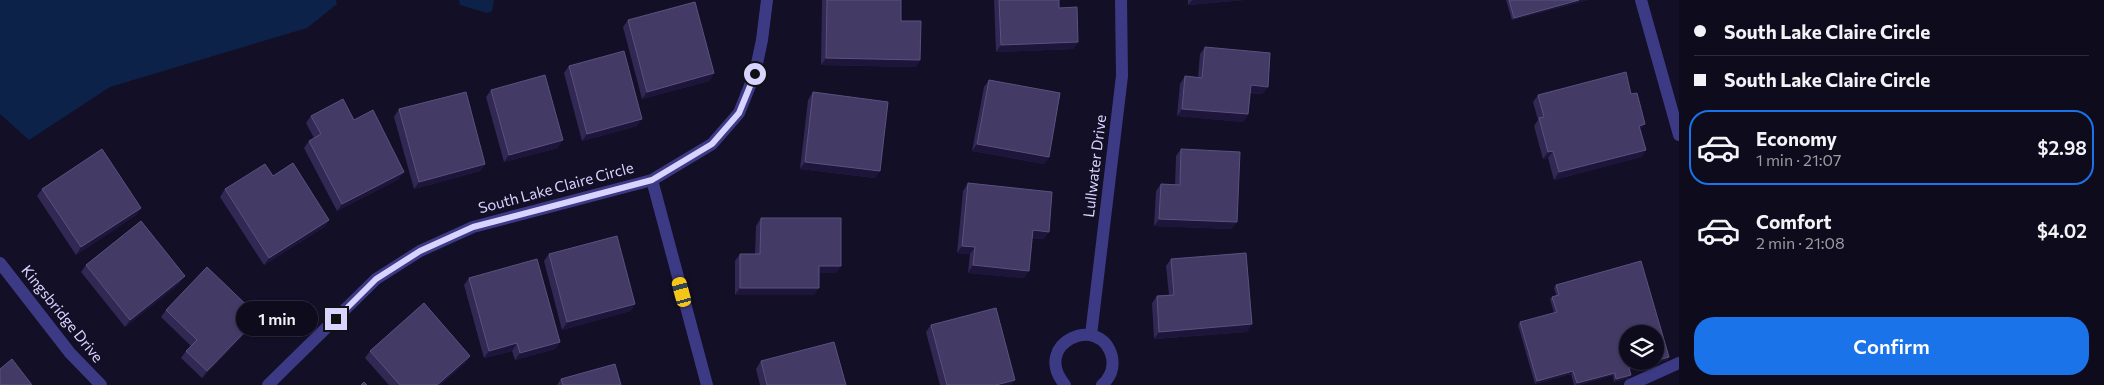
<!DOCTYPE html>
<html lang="en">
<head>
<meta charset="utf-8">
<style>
  body { margin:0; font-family:Commissioner,sans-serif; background:#1c1929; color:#f1f3f6; height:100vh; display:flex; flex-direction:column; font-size:19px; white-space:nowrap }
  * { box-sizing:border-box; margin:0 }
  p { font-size:16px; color:#9b9ba3 }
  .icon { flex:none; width:28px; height:28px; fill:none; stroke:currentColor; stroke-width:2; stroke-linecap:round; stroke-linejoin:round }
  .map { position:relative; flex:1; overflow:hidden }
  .panel { display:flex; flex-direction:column; background:#0e0b1c; width:425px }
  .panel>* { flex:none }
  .banner { display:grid; align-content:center; height:110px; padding:0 15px; background:#0e0b1c }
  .fabs { position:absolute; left:1619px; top:325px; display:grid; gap:10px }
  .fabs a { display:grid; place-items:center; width:45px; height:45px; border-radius:50%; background:#0e0b1c; box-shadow:0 1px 4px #0004,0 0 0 1px #2e2b3b; font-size:25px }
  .end { position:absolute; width:22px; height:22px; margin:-11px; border:6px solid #d9d4ff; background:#111; box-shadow:0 0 0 2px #111 }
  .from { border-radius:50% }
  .bubble { position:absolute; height:35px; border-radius:18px; background:#0e0b1c; box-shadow:0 1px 4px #0004,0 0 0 1px #2e2b3b; font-size:16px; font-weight:600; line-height:35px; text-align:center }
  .car { position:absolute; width:15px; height:30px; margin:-15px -8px; border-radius:6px; box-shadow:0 0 4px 1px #0007; background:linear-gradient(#f5c518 24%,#345 0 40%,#f5c518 0 76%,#345 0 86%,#f5c518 0) }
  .banner b { display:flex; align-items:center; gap:18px; height:48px; font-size:19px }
  .banner b+b { border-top:1px solid #2e2b3b }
  .banner i { width:12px; height:12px; background:#f1f3f6 }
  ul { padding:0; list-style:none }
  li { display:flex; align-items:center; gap:15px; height:75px; margin:0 10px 8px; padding:0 5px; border:2px solid transparent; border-radius:20px }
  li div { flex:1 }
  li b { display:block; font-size:19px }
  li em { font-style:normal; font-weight:600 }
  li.active { border-color:#1a73e8 }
  li>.icon { width:45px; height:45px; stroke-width:1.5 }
  .primary-button { display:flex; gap:10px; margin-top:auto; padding:10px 15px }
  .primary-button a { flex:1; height:58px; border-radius:20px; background:#1a73e8; color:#fff; font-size:20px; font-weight:600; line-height:58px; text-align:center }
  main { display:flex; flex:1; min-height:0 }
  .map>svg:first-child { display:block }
  .water { fill:#0c2248 }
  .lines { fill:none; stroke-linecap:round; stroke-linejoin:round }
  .minor { stroke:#3d3a85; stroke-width:12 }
  .wall { fill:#312854 }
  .shaded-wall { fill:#1d163a }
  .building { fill:#433a66; stroke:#5a527e }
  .route { stroke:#d9d4ff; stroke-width:6 }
  .labels { text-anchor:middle; stroke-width:4; stroke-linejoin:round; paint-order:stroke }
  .street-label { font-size:15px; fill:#d9d4ff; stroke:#130f26 }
</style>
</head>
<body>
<main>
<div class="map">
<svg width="1679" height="385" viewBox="0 0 1679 385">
  <rect width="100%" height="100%" fill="#130f26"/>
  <g class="water">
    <polygon points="0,0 336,0 337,4 307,28 110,87 29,140 0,114"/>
    <polygon points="459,0 494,0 492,11 487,13 460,5"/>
  </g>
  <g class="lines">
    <g class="minor">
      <polyline points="1641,0 1679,135"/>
      <polyline points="652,180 707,385"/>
      <polyline points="0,263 70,353 101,385"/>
      <polyline points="1091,335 1122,76 1121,0"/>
      <polyline points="268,385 376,279 420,251 473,227 652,180 712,144 739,113 755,73 762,40 767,0"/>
      <path d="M 1065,385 C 1030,343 1101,312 1112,357 C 1114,368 1110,378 1102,385"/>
      <polyline points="1630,385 1679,363"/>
    </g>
  </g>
  <g class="wall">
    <polygon points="822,0 901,0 901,21 920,60 915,67 821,65"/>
    <polygon points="994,0 1059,0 1059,8 1078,42 1073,49 996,52"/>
    <polygon points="1188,0 1244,0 1188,5"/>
    <polygon points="1506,0 1588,0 1512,20"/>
    <polygon points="628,20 714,73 709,81 642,99 623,27"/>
    <polygon points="1205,47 1263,94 1250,93 1248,114 1243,122 1177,116 1180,84 1185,76 1198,77 1200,54"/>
    <polygon points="569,66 637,126 582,141 564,73"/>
    <polygon points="989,80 1049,157 1044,164 972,151 984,87"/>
    <polygon points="491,90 558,148 504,162 486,97"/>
    <polygon points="813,92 875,178 800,169 808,100"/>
    <polygon points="1538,95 1641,130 1646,150 1641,157 1554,180 1548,158 1543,159 1534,126 1538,120 1533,102"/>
    <polygon points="399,109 485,164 480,171 414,189 394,117"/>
    <polygon points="311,116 354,120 399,179 337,211 304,148 309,141 314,138 306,123"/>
    <polygon points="1181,149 1232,229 1154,226 1156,191 1161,184 1175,185 1176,156"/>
    <polygon points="273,176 329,220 324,227 264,265 220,197 225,189"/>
    <polygon points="968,183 1044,239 1032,238 1024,278 968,273 970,254 957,253 963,191"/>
    <polygon points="42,189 141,208 136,215 76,255 37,196"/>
    <polygon points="761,218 841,266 836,273 819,273 814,295 735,295 735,261 740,254 755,254 756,226"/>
    <polygon points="549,254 635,304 630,311 562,330 544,261"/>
    <polygon points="1171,259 1247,332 1154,339 1152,303 1157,296 1169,295 1166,266"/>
    <polygon points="86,265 180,283 125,327 81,272"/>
    <polygon points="469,278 560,342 555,349 515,360 512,351 484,358 464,285"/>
    <polygon points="1556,285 1669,357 1667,360 1630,370 1629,378 1614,382 1613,375 1579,385 1574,385 1571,374 1535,384 1518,325 1520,322 1554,313 1550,299 1552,297 1556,295 1554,288"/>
    <polygon points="166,310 254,324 202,378 181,358 186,351 191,346 161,317"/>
    <polygon points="931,325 1011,385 940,385 926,332"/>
    <polygon points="370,351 470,356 465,363 440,385 389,385 365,358"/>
    <polygon points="761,361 846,385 760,385 756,369"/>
    <polygon points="561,379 621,385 557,385"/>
  </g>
  <g class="shaded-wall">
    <polygon points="1192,0 1244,0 1188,5"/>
    <polygon points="1579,0 1588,0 1512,20 1514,18"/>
    <polygon points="1078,42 1073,49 996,52 1001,45"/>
    <polygon points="826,58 920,60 915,67 821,65"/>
    <polygon points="714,73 709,81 642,99 647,92"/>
    <polygon points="1251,85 1268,87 1263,94 1246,92"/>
    <polygon points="1182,109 1248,114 1243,122 1177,116"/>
    <polygon points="642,119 637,126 582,141 587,134"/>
    <polygon points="1645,124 1640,131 1639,126"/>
    <polygon points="563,140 558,148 504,162 509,155"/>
    <polygon points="977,144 1049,157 1044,164 972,151"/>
    <polygon points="1646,150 1641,157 1554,180 1559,172"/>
    <polygon points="1553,151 1548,158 1543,159 1548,152"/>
    <polygon points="805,162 880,171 875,178 800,169"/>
    <polygon points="485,164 480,171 414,189 419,182"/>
    <polygon points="404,172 399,179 337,211 342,204"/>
    <polygon points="141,208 136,215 76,255 81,247"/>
    <polygon points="1159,219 1237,222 1232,229 1154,226"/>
    <polygon points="329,220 324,227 264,265 269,258"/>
    <polygon points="1033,230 1049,232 1044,239 1028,237"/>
    <polygon points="962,246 975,247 970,254 957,253"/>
    <polygon points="973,265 1029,271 1024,278 968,273"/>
    <polygon points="819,266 841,266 836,273 814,273"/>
    <polygon points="185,276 180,283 125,327 130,320"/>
    <polygon points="740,288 819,288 814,295 735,295"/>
    <polygon points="635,304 630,311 562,330 567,322"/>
    <polygon points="259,317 254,324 202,378 207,371"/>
    <polygon points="1252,324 1247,332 1154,339 1159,332"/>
    <polygon points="560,342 555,349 515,360 520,353"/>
    <polygon points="517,343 512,351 484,358 489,351"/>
    <polygon points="470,356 465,363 440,385 437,385"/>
    <polygon points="1669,357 1667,360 1627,371 1629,368 1655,361"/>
    <polygon points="1573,371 1571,374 1535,384 1537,381"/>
    <polygon points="1615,373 1613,375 1579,385 1576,385 1577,383"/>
    <polygon points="1631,375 1629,378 1614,382 1616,379"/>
    <polygon points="1015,380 1011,385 996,385"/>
  </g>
  <g class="building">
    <polygon points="827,0 901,0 901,21 921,21 920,60 826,58"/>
    <polygon points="999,0 1059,0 1059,8 1077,7 1078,42 1001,45"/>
    <polygon points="1509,0 1579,0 1514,18"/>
    <polygon points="695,2 714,73 647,92 628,20"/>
    <polygon points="1205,47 1270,53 1268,87 1251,85 1248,114 1182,109 1185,76 1202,78"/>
    <polygon points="624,51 642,119 587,134 569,66"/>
    <polygon points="1626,72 1631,94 1637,93 1645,124 1639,126 1646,150 1559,172 1553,151 1548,152 1539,118 1544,117 1538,95"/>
    <polygon points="545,75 563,140 509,155 491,90"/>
    <polygon points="989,80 1060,93 1049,157 977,144"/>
    <polygon points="466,92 485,164 419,182 399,109"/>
    <polygon points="813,92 888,102 880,171 805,162"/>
    <polygon points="343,99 354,120 373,110 404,172 342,204 309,141 321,134 311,116"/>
    <polygon points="102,149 141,208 81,247 42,189"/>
    <polygon points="1181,149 1240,152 1237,222 1159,219 1161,184 1180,185"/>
    <polygon points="293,163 329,220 269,258 225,189 265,164 273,176"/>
    <polygon points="968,183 1052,192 1049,232 1033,230 1029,271 973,265 975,247 962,246"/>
    <polygon points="761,218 841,218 841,266 819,266 819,288 740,288 740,254 760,254"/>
    <polygon points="141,221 185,276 130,320 86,265"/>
    <polygon points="617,236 635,304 567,322 549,254"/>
    <polygon points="1246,253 1252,324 1159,332 1157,296 1174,295 1171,259"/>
    <polygon points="537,259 560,342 520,353 517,343 489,351 469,278"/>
    <polygon points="1641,261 1669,357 1655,361 1655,334 1628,334 1628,361 1653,361 1629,368 1631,375 1616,379 1615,373 1577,383 1573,371 1537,381 1520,322 1557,312 1552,297 1559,295 1556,285"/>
    <polygon points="207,267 259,317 207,371 186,351 197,340 166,310"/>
    <polygon points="424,303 470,356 437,385 400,385 370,351"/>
    <polygon points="996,308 1015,380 996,385 947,385 931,325"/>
    <polygon points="834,342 846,385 767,385 761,361"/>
    <polygon points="12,359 32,385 0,385 0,369"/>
    <polygon points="615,364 621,385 563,385 561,379"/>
    <polygon points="364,382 367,385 361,385"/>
  </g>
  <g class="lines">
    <polyline class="route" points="336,319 376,279 420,251 473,227 652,180 712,144 739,113 755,74"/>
  </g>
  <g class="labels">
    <g class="street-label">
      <text transform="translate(1095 166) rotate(-83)" y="5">Lullwater Drive</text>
      <text transform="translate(556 188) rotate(-15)" y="5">South Lake Claire Circle</text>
      <text transform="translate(62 314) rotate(51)" y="5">Kingsbridge Drive</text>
    </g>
  </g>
</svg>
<div class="fabs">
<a><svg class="icon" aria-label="layers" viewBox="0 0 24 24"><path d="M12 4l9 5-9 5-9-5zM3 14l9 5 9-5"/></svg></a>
</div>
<i class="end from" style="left:755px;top:74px"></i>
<i class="end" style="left:336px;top:319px"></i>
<div class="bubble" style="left:236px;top:301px;width:82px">1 min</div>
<i class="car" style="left:682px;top:292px;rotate:345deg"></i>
</div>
<section class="panel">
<div class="banner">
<b><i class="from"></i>South Lake Claire Circle</b>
<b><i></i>South Lake Claire Circle</b>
</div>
<ul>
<li class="active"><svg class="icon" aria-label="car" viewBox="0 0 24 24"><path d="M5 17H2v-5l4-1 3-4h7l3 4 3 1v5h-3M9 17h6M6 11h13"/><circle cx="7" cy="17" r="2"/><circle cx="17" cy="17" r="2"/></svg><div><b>Economy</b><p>1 min · 21:07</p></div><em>$2.98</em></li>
<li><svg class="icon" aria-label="car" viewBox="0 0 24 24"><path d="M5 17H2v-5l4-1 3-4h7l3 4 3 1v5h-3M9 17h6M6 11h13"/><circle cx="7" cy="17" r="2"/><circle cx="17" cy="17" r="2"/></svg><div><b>Comfort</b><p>2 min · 21:08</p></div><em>$4.02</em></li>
</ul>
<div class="primary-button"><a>Confirm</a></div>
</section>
</main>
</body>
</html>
